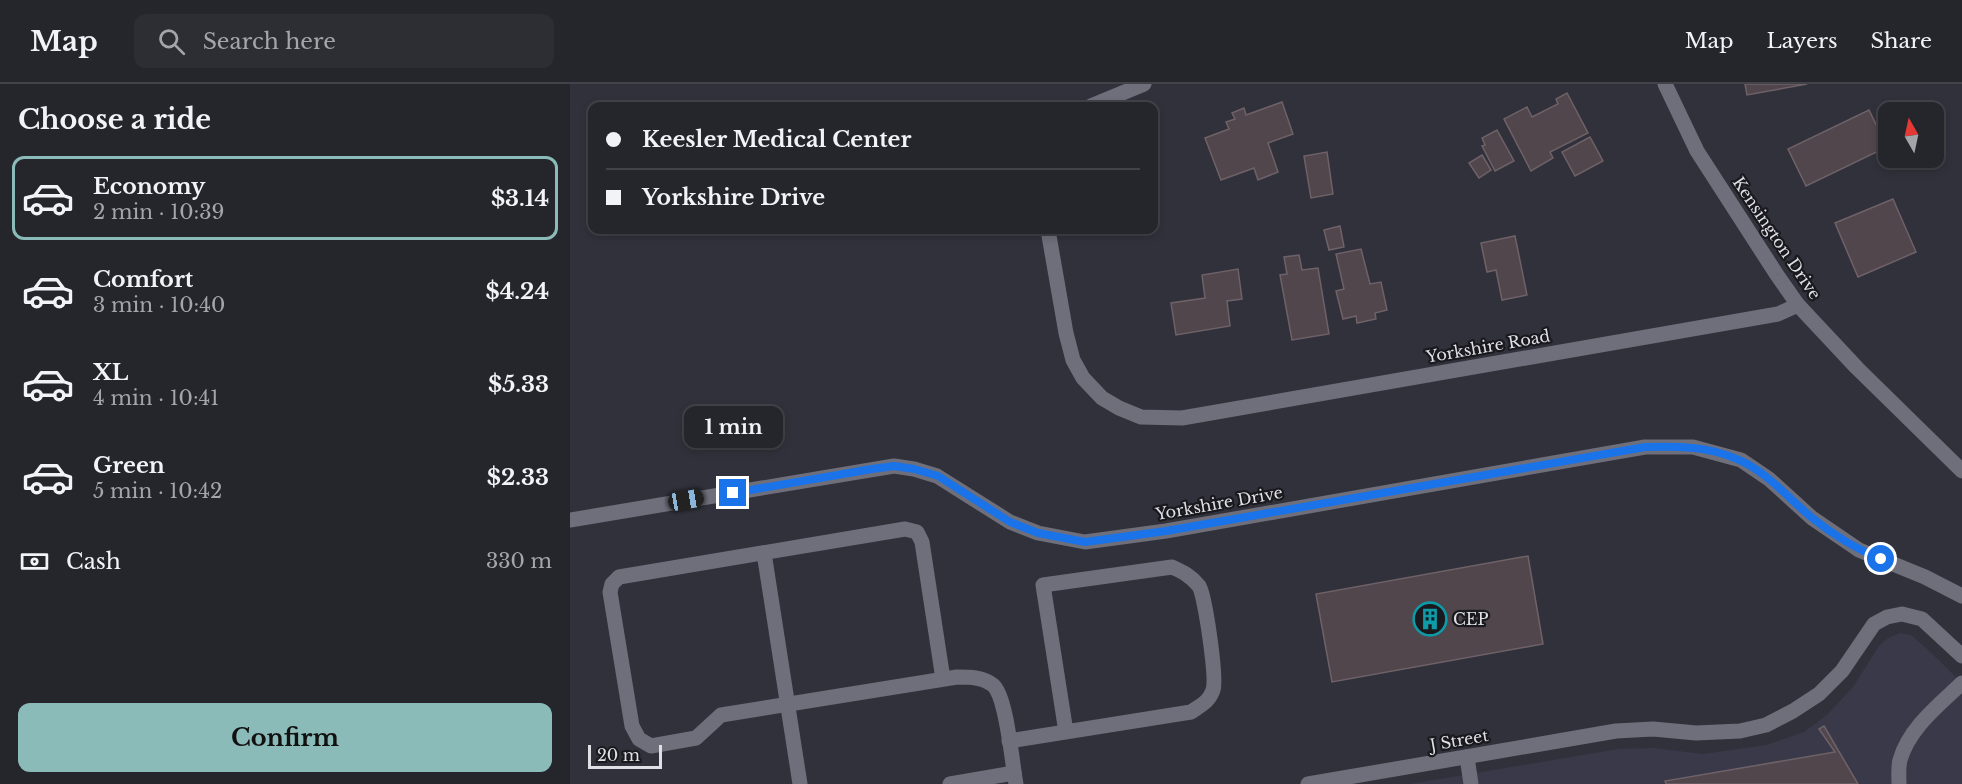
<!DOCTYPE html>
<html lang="en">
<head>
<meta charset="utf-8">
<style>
  body { margin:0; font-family:"Libre Baskerville",serif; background:#2d2d34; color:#f1f3f6; height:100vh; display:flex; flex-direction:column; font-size:22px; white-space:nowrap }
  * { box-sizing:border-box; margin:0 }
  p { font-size:20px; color:#a3a5a9 }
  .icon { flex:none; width:33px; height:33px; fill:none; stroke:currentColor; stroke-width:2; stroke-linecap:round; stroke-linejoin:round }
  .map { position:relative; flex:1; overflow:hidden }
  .panel { display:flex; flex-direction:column; background:#25252c; width:570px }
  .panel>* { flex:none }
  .hud { position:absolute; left:18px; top:18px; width:570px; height:132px; border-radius:12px; box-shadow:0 3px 9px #0003,0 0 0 2px #424248; display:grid; align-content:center; height:132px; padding:0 18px; background:#25252c }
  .needle { width:39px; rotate:351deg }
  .buttons { position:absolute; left:1308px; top:18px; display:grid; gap:12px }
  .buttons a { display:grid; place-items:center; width:66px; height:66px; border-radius:12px; background:#25252c; box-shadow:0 3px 9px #0003,0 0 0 2px #424248; font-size:30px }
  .scale { position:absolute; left:18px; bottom:15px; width:74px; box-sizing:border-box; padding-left:6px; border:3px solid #dfdfe6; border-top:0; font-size:16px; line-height:21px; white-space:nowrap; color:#dfdfe6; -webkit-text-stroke:4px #19191e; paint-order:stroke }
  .end { position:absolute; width:27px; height:27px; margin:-14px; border:8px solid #1a73e8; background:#fff; box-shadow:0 0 0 3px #fff }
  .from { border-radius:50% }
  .bubble { position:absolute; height:42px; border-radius:12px; background:#25252c; box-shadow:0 3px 9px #0003,0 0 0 2px #424248; font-size:20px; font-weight:700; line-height:42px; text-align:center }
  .car { position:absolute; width:18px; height:36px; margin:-18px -9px; border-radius:8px; box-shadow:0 0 4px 2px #0007; background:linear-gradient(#222 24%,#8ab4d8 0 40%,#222 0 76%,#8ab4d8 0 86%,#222 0) }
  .hud b { display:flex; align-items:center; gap:21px; height:57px; font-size:22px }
  .hud b+b { border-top:2px solid #424248 }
  .hud i { width:15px; height:15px; background:#f1f3f6 }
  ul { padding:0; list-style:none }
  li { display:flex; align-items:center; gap:18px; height:84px; margin:0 12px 9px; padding:0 6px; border:3px solid transparent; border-radius:12px }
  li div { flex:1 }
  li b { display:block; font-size:22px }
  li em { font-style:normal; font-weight:700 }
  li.active { border-color:#8bbbb9 }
  li>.icon { width:54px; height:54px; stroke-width:1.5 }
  h2 { padding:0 18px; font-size:27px; line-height:72px }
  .pay { display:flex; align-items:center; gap:15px; height:66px; padding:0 18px; font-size:22px }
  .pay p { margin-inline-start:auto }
  .cta { display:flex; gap:12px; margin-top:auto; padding:12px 18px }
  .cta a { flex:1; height:69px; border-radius:12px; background:#8bbbb9; color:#111; font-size:24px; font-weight:700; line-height:69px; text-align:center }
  header { display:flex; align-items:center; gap:36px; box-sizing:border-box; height:84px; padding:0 30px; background:#25252c; border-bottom:2px solid #424248 }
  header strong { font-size:28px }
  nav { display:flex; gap:33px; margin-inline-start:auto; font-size:21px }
  .search { width:420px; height:54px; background:#2d2d34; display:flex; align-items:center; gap:15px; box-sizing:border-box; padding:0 21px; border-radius:12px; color:#a3a5a9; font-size:22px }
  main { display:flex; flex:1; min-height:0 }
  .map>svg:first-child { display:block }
  .built { fill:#393949 }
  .building { fill:#51464b; stroke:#6e6268; stroke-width:1.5 }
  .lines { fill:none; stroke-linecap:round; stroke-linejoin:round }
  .lane { stroke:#6f6f7b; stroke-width:15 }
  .street { stroke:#6f6f7b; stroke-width:15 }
  .route { stroke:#1a73e8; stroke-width:8 }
  .labels { text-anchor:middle; stroke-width:4.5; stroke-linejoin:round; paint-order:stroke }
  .street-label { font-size:16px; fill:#dfdfe6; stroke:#19191e }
  .poi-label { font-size:16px; fill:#dfdfe6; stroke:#19191e; text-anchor:start }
</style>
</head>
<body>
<header>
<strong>Map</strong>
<div class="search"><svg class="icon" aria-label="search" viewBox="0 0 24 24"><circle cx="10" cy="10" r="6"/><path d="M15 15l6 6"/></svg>Search here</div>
<nav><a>Map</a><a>Layers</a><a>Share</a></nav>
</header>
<main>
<section class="panel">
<h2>Choose a ride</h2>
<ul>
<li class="active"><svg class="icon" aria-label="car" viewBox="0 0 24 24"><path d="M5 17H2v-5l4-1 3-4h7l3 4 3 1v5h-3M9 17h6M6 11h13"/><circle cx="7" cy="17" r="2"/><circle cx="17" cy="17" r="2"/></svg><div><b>Economy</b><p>2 min · 10:39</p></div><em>$3.14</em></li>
<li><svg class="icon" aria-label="car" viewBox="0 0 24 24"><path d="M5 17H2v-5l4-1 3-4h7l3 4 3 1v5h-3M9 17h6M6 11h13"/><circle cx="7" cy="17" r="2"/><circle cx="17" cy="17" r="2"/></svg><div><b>Comfort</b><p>3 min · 10:40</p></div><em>$4.24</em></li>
<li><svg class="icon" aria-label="car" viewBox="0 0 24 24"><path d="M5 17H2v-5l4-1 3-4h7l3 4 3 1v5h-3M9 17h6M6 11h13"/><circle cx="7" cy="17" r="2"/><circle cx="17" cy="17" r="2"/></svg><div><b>XL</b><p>4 min · 10:41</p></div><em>$5.33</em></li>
<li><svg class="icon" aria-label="car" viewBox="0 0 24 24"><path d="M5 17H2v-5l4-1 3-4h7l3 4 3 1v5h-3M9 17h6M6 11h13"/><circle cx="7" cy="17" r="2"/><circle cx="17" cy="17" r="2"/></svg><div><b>Green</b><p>5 min · 10:42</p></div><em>$2.33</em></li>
</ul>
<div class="pay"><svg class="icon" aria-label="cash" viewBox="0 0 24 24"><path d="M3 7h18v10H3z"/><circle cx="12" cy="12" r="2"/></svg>Cash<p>330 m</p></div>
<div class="cta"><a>Confirm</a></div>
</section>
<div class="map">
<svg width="1392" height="700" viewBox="0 0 1392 700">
  <rect width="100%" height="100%" fill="#31313b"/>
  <polygon class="built" points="1330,549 1341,551 1354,562 1392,599 1392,700 840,700 1049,665 1083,664 1133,670 1196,661 1234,648 1257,631 1283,603 1309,562 1318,554"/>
  <g class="building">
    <polygon points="1175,0 1237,0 1177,11"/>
    <polygon points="997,9 1018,49 980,68 983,74 961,87 934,35 957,23 962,33 988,20 986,15"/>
    <polygon points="712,18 723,50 698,59 708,88 688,96 684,84 651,96 635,54 659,45 656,38 665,35 662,29 674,24 676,31"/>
    <polygon points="1299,26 1317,63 1236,102 1218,65"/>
    <polygon points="927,46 944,77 925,87 912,62 915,61 912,54"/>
    <polygon points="1020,53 1033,77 1005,92 992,68"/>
    <polygon points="757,68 763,110 741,114 734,72"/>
    <polygon points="912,71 921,86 909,94 899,79"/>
    <polygon points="1323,115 1346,168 1288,193 1265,139"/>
    <polygon points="770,142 774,163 759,166 754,146"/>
    <polygon points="945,152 957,211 932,216 926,186 917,188 911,159"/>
    <polygon points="791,165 800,200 811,198 817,226 805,229 806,235 787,239 786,232 773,235 766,207 774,205 766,170"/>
    <polygon points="729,171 732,186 748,184 759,250 722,256 710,191 717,190 714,173"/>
    <polygon points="668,185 672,215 657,217 660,242 606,251 601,219 635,214 632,191"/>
    <polygon points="958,472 973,560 762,598 746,510"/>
    <polygon points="1254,642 1288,700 1096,700 1095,697 1265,668 1249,645"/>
  </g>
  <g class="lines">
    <g class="lane">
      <polyline points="194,469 230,700"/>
      <path d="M 373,595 L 352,458 L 347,448 L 335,445 L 49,493 L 42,500 L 40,508 L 62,642 L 69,655 L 81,662 L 126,654 L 151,631 L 387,593 C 400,593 412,593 423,601 C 437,613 442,680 446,700"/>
      <path d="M 439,657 L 621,628 C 631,621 639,618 643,606 C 647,594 635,511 629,502 C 621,492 613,488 602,483 L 473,501 L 496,648"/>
      <polyline points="897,673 901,700"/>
      <polyline points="380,700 444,689"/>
      <path d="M 1329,700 C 1329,692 1328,683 1330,676 C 1339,644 1369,621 1392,599"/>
    </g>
    <g class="street">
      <polyline points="1095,0 1127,67 1207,191 1228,221 1287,284 1392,387"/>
      <polyline points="521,22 574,0"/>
      <polyline points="478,146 496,249 503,276 513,294 532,314 549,324 571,333 612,334 1208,230 1228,221"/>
      <polyline points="0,436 324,382 344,385 367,392 440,438 468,449 515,458 596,447 1075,363 1123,363 1171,376 1199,395 1242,434 1289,466 1355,493 1392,512"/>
      <polyline points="738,700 1046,647 1083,645 1126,649 1170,647 1196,641 1223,627 1249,610 1272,587 1304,540 1317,533 1332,530 1352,535 1392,572"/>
    </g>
  </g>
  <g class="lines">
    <path class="route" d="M 163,409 L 302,385 L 324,382 L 344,385 L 368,392 L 440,438 L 468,449 L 515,458 L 596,447 L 1075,363 C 1107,362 1139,362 1169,376 C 1197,388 1218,414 1241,433 C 1262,450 1286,465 1311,475"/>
  </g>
  <defs>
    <g id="building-ring" transform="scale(1.725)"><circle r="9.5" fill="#19191e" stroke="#0f9aa8" stroke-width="1.5"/><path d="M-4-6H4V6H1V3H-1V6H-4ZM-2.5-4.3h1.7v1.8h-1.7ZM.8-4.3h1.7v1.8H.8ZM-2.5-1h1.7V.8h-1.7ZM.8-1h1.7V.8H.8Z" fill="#0f9aa8"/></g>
  </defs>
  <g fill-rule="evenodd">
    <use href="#building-ring" x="860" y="535"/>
  </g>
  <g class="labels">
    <g class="street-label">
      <text transform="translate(1207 154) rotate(56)" y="6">Kensington Drive</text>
      <text transform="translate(918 262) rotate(-10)" y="6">Yorkshire Road</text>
      <text transform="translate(649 419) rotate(-10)" y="6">Yorkshire Drive</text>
      <text transform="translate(889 656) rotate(-10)" y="6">J Street</text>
    </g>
    <g class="poi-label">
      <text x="883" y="541">CEP</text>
    </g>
  </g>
</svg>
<div class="buttons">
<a><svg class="needle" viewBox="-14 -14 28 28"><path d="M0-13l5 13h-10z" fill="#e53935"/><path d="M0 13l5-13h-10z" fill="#a3a5a9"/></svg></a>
</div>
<div class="scale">20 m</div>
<i class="end from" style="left:1311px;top:475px"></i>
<i class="end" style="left:163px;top:409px"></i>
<div class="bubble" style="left:114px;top:322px;width:99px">1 min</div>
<i class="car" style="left:116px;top:416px;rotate:80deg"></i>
<div class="hud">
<b><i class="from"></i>Keesler Medical Center</b>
<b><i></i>Yorkshire Drive</b>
</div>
</div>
</main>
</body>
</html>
